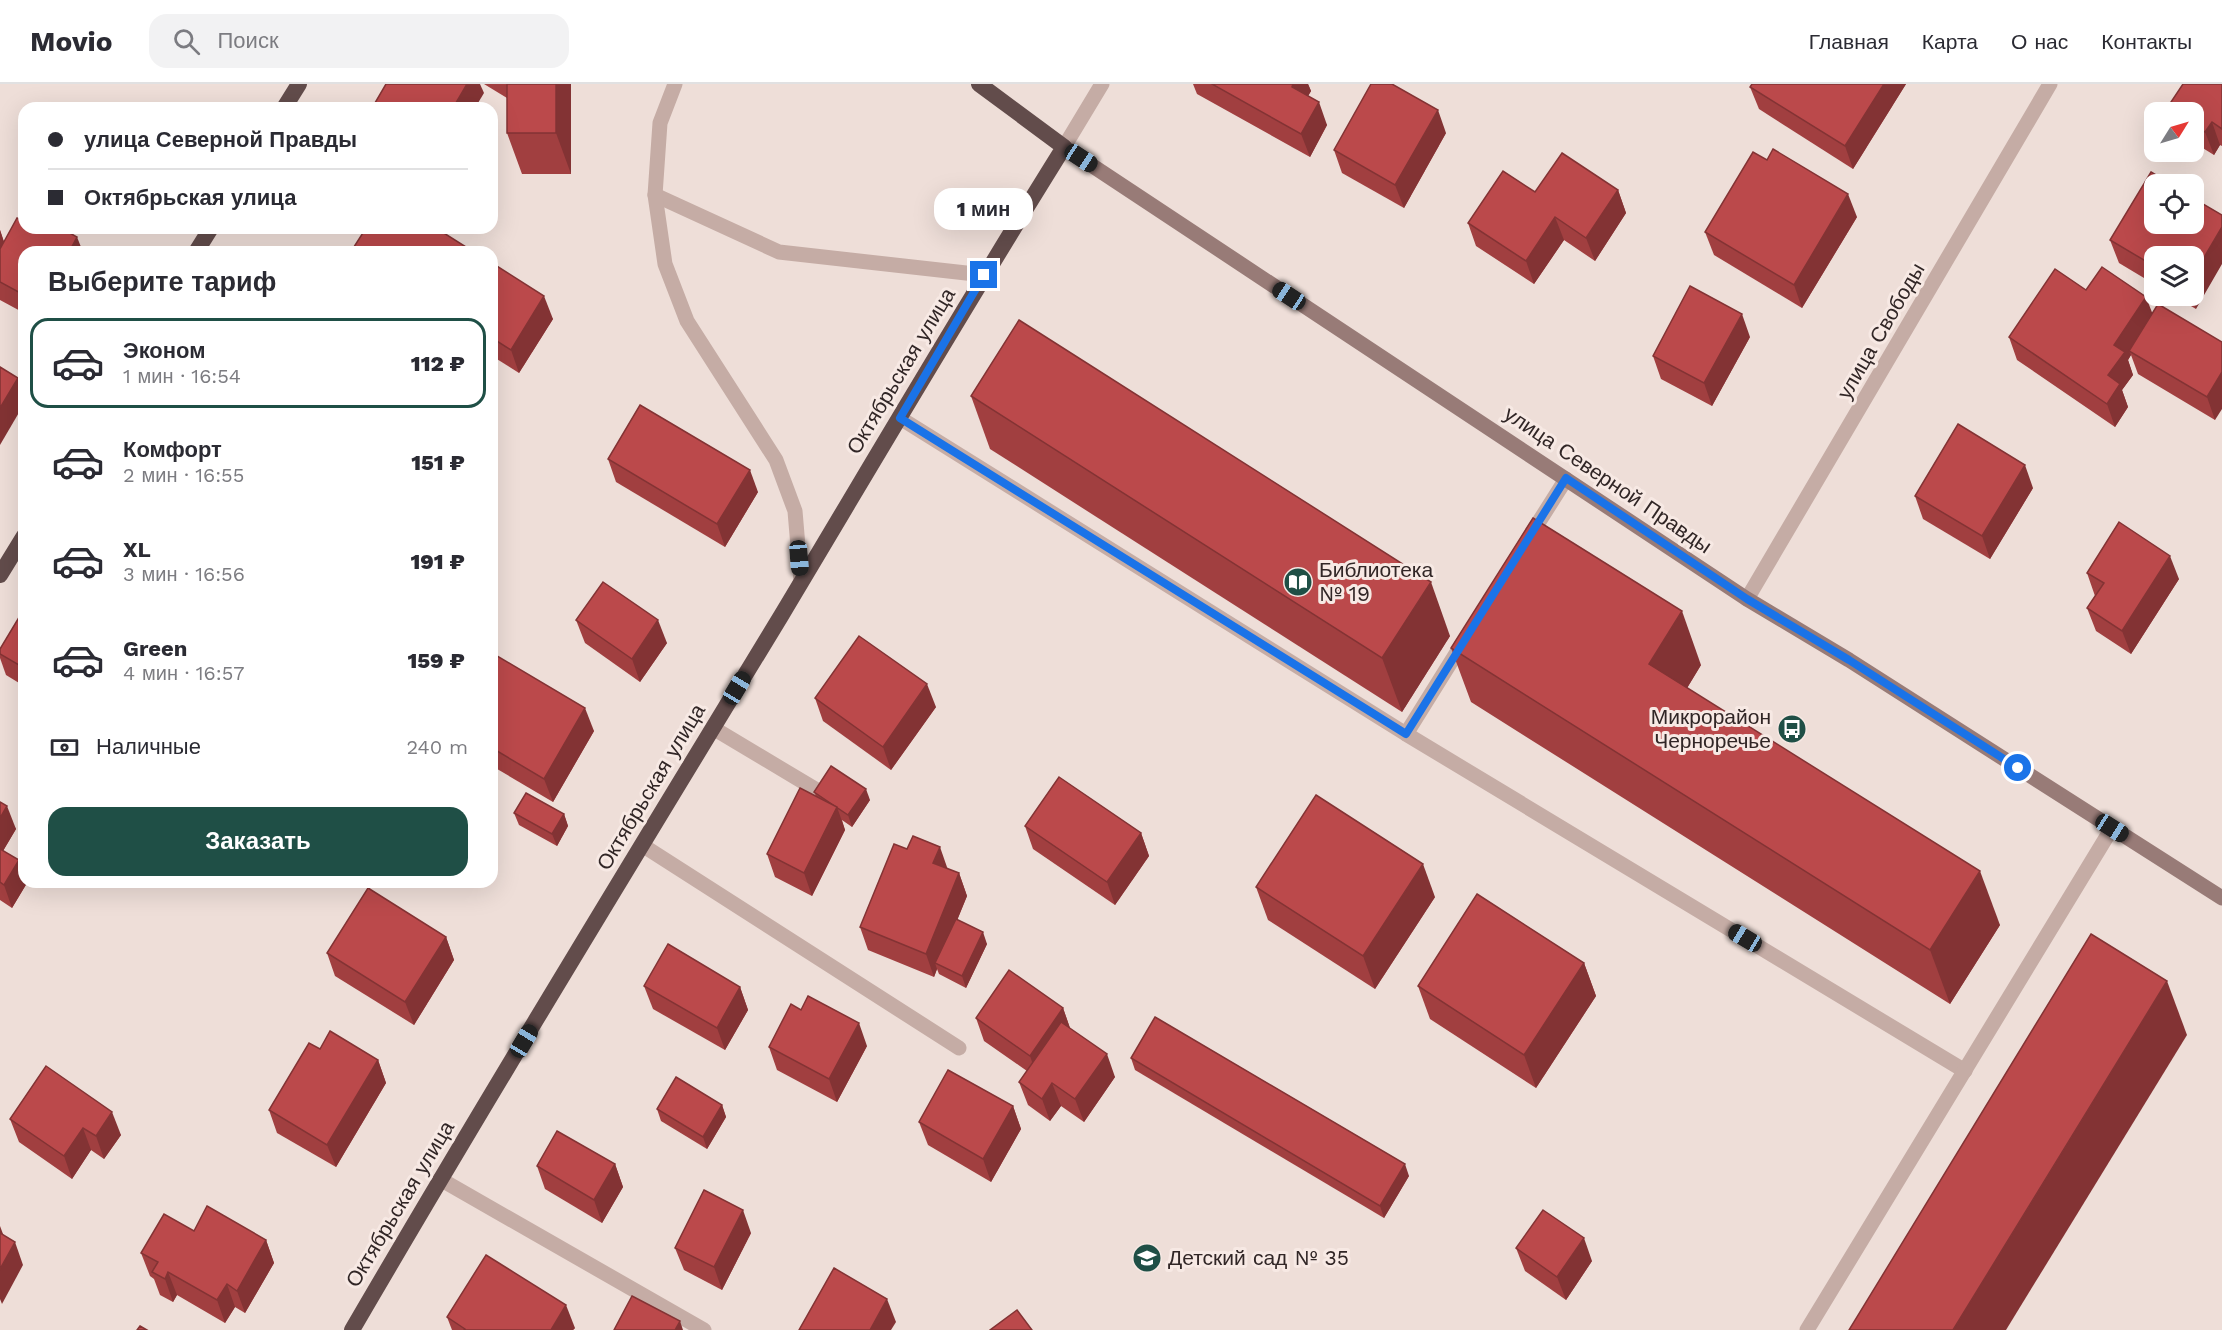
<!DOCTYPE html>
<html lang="ru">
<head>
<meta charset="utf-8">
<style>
  body { margin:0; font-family:"Work Sans",sans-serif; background:#f2f2f3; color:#2b2b33; height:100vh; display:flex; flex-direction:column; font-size:22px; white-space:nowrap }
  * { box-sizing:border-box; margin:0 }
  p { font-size:20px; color:#7c7c81 }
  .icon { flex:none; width:33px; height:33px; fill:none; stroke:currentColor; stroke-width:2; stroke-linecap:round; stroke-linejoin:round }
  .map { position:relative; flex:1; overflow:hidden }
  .panel { position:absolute; left:18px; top:162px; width:480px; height:642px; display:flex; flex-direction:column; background:#fff; border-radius:18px; box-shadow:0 6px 24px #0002 }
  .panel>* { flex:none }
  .hud { position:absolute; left:18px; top:18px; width:480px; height:132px; border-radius:18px; box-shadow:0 6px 24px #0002; display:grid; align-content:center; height:132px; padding:0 30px; background:#fff }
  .needle { width:39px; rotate:53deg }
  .tools { position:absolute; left:2144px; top:18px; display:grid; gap:12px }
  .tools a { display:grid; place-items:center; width:60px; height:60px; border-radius:12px; background:#fff; box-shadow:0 6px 24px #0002; font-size:30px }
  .end { position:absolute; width:27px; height:27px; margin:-14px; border:8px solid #1a73e8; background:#fff; box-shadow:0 0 0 3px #fff }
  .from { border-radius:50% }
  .bubble { position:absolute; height:42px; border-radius:18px; background:#fff; box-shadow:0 6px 24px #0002; font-size:20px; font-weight:800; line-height:42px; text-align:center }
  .car { position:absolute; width:18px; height:36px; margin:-18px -9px; border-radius:8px; box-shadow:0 0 4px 2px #0007; background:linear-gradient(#222 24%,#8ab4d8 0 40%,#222 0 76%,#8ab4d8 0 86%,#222 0) }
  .hud b { display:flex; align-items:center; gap:21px; height:57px; font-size:22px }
  .hud b+b { border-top:2px solid #e1e1e2 }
  .hud i { width:15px; height:15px; background:#2b2b33 }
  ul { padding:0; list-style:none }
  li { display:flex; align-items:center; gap:18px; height:90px; margin:0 12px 9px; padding:0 18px; border:3px solid transparent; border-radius:18px }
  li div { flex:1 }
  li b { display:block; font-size:22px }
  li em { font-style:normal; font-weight:800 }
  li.selected { border-color:#1f4f46 }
  li>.icon { width:54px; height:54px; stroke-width:1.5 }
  h2 { padding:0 30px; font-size:27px; line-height:72px }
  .pay { display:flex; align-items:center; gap:15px; height:66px; padding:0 30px; font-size:22px }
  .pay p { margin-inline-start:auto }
  .cta { display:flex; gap:12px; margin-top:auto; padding:12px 30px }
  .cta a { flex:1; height:69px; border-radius:18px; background:#1f4f46; color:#fff; font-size:24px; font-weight:800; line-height:69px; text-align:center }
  header { display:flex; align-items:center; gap:36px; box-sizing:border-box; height:84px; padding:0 30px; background:#fff; border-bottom:2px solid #e1e1e2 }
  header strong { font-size:28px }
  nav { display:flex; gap:33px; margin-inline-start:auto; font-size:21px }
  .search { width:420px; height:54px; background:#f2f2f3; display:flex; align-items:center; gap:15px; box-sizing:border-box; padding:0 21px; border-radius:18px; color:#7c7c81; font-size:22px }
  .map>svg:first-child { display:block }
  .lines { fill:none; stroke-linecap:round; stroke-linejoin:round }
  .service { stroke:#c5aca5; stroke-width:15 }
  .minor { stroke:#c5aca5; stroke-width:15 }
  .secondary { stroke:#987b77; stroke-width:15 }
  .trunk { stroke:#624c4b; stroke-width:16 }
  .wall { fill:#a13f40 }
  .shaded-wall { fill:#833334 }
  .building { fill:#bb494b; stroke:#833334; stroke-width:1.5 }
  .route { stroke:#1a73e8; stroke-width:8 }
  .labels { text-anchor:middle; stroke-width:6; stroke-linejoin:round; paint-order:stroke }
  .street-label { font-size:21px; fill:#312626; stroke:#f7e9e4 }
  .poi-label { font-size:21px; fill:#312626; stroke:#f7e9e4; text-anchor:start }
</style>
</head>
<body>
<header>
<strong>Movio</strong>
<div class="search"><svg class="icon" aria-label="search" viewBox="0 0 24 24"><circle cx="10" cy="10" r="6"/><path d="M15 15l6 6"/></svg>Поиск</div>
<nav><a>Главная</a><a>Карта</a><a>О нас</a><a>Контакты</a></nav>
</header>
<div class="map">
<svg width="2222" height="1246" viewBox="0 0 2222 1246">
  <rect width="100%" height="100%" fill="#eeded8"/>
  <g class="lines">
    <g class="service">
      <polyline points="655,111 779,168 984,191"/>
      <polyline points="713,644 815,705"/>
      <polyline points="642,761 959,964"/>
      <polyline points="440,1095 704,1246"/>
    </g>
    <g class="minor">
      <polyline points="675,0 660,39 655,111 665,180 687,237 776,376 795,427 801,498"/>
      <polyline points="1064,63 1102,0"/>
      <polyline points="900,334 1406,650 1464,557"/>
      <polyline points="1528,455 1566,395"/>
      <polyline points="1747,515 2050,0"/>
      <polyline points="1406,650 1965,987"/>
      <polyline points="1807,1246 2112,744"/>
    </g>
    <polyline class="secondary" points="1064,63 1747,515 1849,576 2222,814"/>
    <g class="trunk">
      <polyline points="284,24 299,0"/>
      <polyline points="196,168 211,144"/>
      <polyline points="0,491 24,452"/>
      <path d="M 352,1246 C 492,1006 637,769 781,532 C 875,375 967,218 1064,63 L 979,0"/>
    </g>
  </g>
  <g class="wall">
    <polygon points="484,0 571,0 571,90 522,90 507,49 507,14"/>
    <polygon points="1193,0 1308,0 1311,7 1308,12 1327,41 1310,73 1197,10"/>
    <polygon points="1906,0 1853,85 1759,25 1750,3"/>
    <polygon points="2222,0 2222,62 2220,61 2214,71 2193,58 2193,28 2169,28 2167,24"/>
    <polygon points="1446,49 1404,124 1342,89 1334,66"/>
    <polygon points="1618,106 1626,129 1595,177 1564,156 1534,200 1476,162 1468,139 1535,108"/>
    <polygon points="1857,133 1802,224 1714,171 1705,148"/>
    <polygon points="2193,140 2196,225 2174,212 2193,212 2193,172 2154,172 2154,200 2119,179 2110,156"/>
    <polygon points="0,146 4,158 24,168 24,229 0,216"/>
    <polygon points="492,179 553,235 519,289 492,272"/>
    <polygon points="2086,206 2152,229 2222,258 2215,336 2138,290 2131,271 2128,276 2133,291 2122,306 2128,323 2115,343 2017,276 2009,253"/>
    <polygon points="1750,253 1712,322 1661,295 1653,272"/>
    <polygon points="971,312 1450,552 1402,628 990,365"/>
    <polygon points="608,375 758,408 725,463 616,398"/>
    <polygon points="2033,404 1990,475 1923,435 1915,412"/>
    <polygon points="2087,489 2179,495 2131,570 2096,547 2087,524 2095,512"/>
    <polygon points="24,525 24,602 6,591 0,574 0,565"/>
    <polygon points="576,536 667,559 640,598 585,559"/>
    <polygon points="1451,564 1701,581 1687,604 2000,841 1950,920 1471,618"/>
    <polygon points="492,569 594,647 553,718 492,682"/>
    <polygon points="815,614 936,623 891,686 823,637"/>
    <polygon points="814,708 870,716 852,743 842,736 845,746 812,812 775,793 767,770 816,712"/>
    <polygon points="0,718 16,745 3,767 24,798 27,798 27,799 12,824 0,816"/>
    <polygon points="514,729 564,730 568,742 557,762 519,741"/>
    <polygon points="1025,742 1141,749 1149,772 1115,821 1033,765"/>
    <polygon points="948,785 959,789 967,812 957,836 987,860 966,904 939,890 937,885 934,893 868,866 860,843"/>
    <polygon points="1256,803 1435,813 1375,905 1268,836"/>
    <polygon points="446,853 454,876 414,941 335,892 327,869"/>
    <polygon points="1584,879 1596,912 1536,1004 1430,935 1418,902"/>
    <polygon points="644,902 740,903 748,926 725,966 653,925"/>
    <polygon points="1063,924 1070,944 1115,993 1084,1038 1061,1022 1050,1037 1028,1021 1019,998 1027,987 984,957 976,934"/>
    <polygon points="867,962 837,1018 777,986 769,963"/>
    <polygon points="320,965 378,976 386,999 336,1083 277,1049 269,1026"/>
    <polygon points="1131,974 1409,1092 1384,1134 1135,986"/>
    <polygon points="46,982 121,1051 104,1075 91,1066 72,1095 19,1058 10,1035"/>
    <polygon points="722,1021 726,1033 707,1065 661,1037 657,1025"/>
    <polygon points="1013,1022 1021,1045 991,1098 928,1061 919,1038"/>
    <polygon points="615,1080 623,1103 602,1139 545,1105 537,1082"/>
    <polygon points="194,1147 266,1156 274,1179 245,1229 235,1223 225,1239 177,1211 173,1218 160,1211 154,1195 150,1192 141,1169"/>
    <polygon points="751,1149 722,1206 684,1186 675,1164"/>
    <polygon points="1516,1164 1592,1177 1566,1216 1525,1187"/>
    <polygon points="447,1233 575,1244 573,1246 452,1246"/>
  </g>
  <g class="shaded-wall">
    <polygon points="467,0 480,0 484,9 475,24 453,24"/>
    <polygon points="556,0 571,0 571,90 556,49"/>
    <polygon points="1293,0 1308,0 1311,7 1300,26 1292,3"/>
    <polygon points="1884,0 1906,0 1853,85 1845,62"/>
    <polygon points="1319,18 1327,41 1310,73 1301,50"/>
    <polygon points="1438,26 1446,49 1404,124 1395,101"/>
    <polygon points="2212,38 2220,61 2214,71 2205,48"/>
    <polygon points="1618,106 1626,129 1595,177 1586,154"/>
    <polygon points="1848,110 1857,133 1802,224 1794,201"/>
    <polygon points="1555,133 1564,156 1534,200 1526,177"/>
    <polygon points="2222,143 2222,180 2196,225 2191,212 2193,212 2193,192"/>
    <polygon points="0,146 7,167 0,181"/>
    <polygon points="77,153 83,168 69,168"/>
    <polygon points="544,212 553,235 519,289 511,266"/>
    <polygon points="2146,213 2155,236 2129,267 2131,271 2128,276 2133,291 2122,306 2128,323 2115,343 2107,320 2108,291 2114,261"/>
    <polygon points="1742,230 1750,253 1712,322 1704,299"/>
    <polygon points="2222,288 2222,325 2215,336 2207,313"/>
    <polygon points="18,294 24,311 24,320 0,361 0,324"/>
    <polygon points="2025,381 2033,404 1990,475 1982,452"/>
    <polygon points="750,386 758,408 725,463 717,440"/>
    <polygon points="2170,472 2179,495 2131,570 2122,547"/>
    <polygon points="1431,498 1450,552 1402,628 1382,574"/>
    <polygon points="1682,527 1701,581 1669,634 1649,580"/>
    <polygon points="658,536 667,559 640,598 632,575"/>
    <polygon points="927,600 936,623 891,686 883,663"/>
    <polygon points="585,624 594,647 553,718 544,695"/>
    <polygon points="866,705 870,716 852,743 848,731"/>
    <polygon points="7,722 16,745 0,772 0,734"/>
    <polygon points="837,723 845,746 812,812 804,789"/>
    <polygon points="564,730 568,742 557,762 552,750"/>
    <polygon points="1141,749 1149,772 1115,821 1107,798"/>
    <polygon points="940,763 948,786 933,779"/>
    <polygon points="19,776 24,791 24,798 27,798 27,799 12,824 4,801"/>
    <polygon points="1423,780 1435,813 1375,905 1363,872"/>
    <polygon points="1980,787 2000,841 1950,920 1930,866"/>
    <polygon points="959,789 967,812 939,881 935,879 937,885 934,893 926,870"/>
    <polygon points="983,848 987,860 966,904 962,892"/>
    <polygon points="446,853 454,876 414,941 405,918"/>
    <polygon points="1584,879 1596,912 1536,1004 1524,971"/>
    <polygon points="2167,897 2187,951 2006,1246 1953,1246"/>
    <polygon points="740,903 748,926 725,966 717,944"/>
    <polygon points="1063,924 1071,947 1038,995 1030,972"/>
    <polygon points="859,939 867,962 837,1018 829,995"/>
    <polygon points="1107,970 1115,993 1084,1038 1075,1015"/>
    <polygon points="378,976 386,999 336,1083 327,1061"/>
    <polygon points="1052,999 1061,1022 1050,1037 1042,1015"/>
    <polygon points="722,1021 726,1033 707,1065 703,1053"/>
    <polygon points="1013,1022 1021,1045 991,1098 983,1075"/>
    <polygon points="112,1028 121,1051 104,1075 96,1052"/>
    <polygon points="83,1044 91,1066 72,1095 64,1072"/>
    <polygon points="615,1080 623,1103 602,1139 594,1116"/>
    <polygon points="1405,1080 1409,1092 1384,1134 1380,1122"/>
    <polygon points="743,1126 751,1149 722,1206 714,1183"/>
    <polygon points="0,1142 6,1158 0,1167"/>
    <polygon points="1584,1154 1592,1177 1566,1216 1557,1193"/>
    <polygon points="266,1156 274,1179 245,1229 237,1207"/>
    <polygon points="15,1158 23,1181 2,1220 0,1215 0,1185"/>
    <polygon points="168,1188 177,1211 173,1218 165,1195"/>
    <polygon points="227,1200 235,1223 225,1239 217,1216"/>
    <polygon points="887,1215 896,1238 891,1246 870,1246"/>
    <polygon points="566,1221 575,1244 573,1246 551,1246"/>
    <polygon points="680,1237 683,1246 675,1246"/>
  </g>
  <g class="building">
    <polygon points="386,0 467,0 453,24 372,24"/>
    <rect x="507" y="0" width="49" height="49"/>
    <polygon points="1212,0 1293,0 1292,3 1319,18 1301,50"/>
    <polygon points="1371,0 1392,0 1438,26 1395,101 1334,66"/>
    <polygon points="1752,0 1884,0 1845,62 1750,3"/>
    <polygon points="2183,0 2222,0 2222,45 2212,38 2205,48 2193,40 2193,28 2174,28 2167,24"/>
    <polygon points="1773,65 1848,110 1794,201 1705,148 1753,68 1767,76"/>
    <polygon points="1562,69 1618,106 1586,154 1555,133 1526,177 1468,139 1503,87 1535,108"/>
    <polygon points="2151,88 2171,100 2154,100 2154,140 2193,140 2193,114 2222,131 2222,143 2193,192 2193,172 2154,172 2154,182 2110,156"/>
    <polygon points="17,134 24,138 24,144 61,144 77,153 69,168 24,168 24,211 0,198 0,165"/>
    <polygon points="366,144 436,144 474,168 356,168 352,166"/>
    <polygon points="492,179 544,212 511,266 492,254"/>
    <polygon points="2102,183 2146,213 2114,261 2125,268 2108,291 2120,300 2107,320 2009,253 2055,185 2086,206"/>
    <polygon points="1690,202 1742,230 1704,299 1653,272"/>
    <polygon points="2158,220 2222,258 2222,288 2207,313 2129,267"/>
    <polygon points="1019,236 1431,498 1382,574 971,312"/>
    <polygon points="0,283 18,294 0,324"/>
    <polygon points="640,321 750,386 717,440 608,375"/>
    <polygon points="1958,340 2025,381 1982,452 1915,412"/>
    <polygon points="1533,434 1682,527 1649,580 1980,787 1930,866 1451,564"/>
    <polygon points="2119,438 2170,472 2122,547 2087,524 2104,499 2087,489"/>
    <polygon points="603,498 658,536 632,575 576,536"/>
    <polygon points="24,525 24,584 0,570 0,565"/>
    <polygon points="859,552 927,600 883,663 815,614"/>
    <polygon points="492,569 585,624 544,695 492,664"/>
    <polygon points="831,682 866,705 848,731 814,708"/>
    <polygon points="1059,693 1141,749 1107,798 1025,742"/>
    <polygon points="800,704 837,723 804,789 767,770"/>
    <polygon points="526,709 564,730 552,750 514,729"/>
    <polygon points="1316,711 1423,780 1363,872 1256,803"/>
    <polygon points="0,718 7,722 0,734"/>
    <polygon points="913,752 940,763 933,779 959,789 926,870 860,843 894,760 907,765"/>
    <polygon points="0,765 19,776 4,801 0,798"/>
    <polygon points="368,804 446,853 405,918 327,869"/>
    <polygon points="1477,810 1584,879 1524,971 1418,902"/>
    <polygon points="956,835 983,848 962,892 935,879"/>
    <polygon points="2091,850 2167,897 1953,1246 1849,1246"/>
    <polygon points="668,860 740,903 717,944 644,902"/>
    <polygon points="1009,886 1063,924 1030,972 976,934"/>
    <polygon points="808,912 859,939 829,995 769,963 791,920 801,926"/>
    <polygon points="1155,933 1405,1080 1380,1122 1131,974"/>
    <polygon points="1061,938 1107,970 1075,1015 1052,999 1042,1015 1019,998"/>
    <polygon points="330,947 378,976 327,1061 269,1026 309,959 320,965"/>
    <polygon points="46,982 112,1028 96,1052 83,1044 64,1072 10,1035"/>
    <polygon points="948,986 1013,1022 983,1075 919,1038"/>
    <polygon points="676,993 722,1021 703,1053 657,1025"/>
    <polygon points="557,1047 615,1080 594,1116 537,1082"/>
    <polygon points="704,1106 743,1126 714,1183 675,1164"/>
    <polygon points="207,1122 266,1156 237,1207 227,1200 217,1216 168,1188 165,1195 152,1188 158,1178 141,1169 164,1130 194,1147"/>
    <polygon points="1543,1126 1584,1154 1557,1193 1516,1164"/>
    <polygon points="0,1149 15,1158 0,1185"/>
    <polygon points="486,1171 566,1221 551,1246 464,1246 465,1245 447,1233"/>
    <polygon points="834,1184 887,1215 870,1246 799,1246"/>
    <polygon points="632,1212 680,1237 675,1246 614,1246"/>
    <polygon points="1017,1226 1032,1246 990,1246"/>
    <polygon points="140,1242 147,1246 137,1246"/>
  </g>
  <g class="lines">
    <polyline class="route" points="984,191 900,334 1406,650 1566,394 1747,515 1849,576 2018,684"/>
  </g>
  <defs>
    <g id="library-disc" transform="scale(1.5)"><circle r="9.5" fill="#1f4f46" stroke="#f7e9e4"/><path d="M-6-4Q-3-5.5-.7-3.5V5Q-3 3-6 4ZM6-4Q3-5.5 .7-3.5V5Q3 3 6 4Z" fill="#fff"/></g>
    <g id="bus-disc" transform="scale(1.5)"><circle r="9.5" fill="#1f4f46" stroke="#f7e9e4"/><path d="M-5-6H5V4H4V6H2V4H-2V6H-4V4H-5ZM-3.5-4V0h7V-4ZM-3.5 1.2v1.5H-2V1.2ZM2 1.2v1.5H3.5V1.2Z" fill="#fff"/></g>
    <g id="school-disc" transform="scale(1.5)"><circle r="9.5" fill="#1f4f46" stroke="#f7e9e4"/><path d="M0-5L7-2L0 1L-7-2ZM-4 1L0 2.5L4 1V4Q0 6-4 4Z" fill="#fff"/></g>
  </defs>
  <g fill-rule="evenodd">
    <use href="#library-disc" x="1298" y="498"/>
    <use href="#bus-disc" x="1792" y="645"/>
    <use href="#school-disc" x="1147" y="1174"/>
  </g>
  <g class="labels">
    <g class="street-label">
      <text transform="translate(1881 247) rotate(-60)" y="7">улица Свободы</text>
      <text transform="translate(901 287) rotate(-59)" y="7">Октябрьская улица</text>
      <text transform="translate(1608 396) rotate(34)" y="7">улица Северной Правды</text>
      <text transform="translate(651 703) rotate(-59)" y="7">Октябрьская улица</text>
      <text transform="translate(400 1120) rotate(-59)" y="7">Октябрьская улица</text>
    </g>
    <g class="poi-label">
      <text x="1319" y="493">Библиотека<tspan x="1319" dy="24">№ 19</tspan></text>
      <text x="1771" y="640" text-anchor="end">Микрорайон<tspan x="1771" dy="24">Черноречье</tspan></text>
      <text x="1168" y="1181">Детский сад № 35</text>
    </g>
  </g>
</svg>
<div class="tools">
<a><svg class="needle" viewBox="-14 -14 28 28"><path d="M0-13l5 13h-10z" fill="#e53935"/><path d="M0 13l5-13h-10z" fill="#7c7c81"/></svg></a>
<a><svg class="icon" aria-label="locate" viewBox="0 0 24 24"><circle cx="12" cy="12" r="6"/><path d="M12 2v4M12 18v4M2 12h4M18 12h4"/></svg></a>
<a><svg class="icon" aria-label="layers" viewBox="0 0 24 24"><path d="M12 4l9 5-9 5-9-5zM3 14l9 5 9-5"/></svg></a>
</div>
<i class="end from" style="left:2018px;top:684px"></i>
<i class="end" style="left:984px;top:191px"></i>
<div class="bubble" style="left:934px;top:104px;width:99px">1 мин</div>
<i class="car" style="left:1081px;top:74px;rotate:123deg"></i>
<i class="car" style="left:1289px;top:212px;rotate:303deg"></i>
<i class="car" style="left:799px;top:474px;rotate:175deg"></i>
<i class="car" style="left:737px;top:604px;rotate:31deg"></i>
<i class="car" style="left:2112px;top:744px;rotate:122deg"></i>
<i class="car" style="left:1745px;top:854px;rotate:301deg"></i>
<i class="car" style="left:524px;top:957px;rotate:31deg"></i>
<div class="hud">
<b><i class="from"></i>улица Северной Правды</b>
<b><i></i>Октябрьская улица</b>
</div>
<section class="panel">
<h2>Выберите тариф</h2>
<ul>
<li class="selected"><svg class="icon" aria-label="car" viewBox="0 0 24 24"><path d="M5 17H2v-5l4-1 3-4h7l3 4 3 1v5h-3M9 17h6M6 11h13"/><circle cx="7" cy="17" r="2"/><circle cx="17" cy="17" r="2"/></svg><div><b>Эконом</b><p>1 мин · 16:54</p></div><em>112 ₽</em></li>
<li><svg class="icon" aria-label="car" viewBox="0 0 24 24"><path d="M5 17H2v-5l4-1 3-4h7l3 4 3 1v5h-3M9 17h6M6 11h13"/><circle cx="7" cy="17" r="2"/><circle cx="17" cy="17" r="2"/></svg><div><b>Комфорт</b><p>2 мин · 16:55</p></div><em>151 ₽</em></li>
<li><svg class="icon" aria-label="car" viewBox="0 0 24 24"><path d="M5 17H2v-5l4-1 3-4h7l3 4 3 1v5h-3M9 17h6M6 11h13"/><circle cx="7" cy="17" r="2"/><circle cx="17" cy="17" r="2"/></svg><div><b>XL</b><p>3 мин · 16:56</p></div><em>191 ₽</em></li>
<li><svg class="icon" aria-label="car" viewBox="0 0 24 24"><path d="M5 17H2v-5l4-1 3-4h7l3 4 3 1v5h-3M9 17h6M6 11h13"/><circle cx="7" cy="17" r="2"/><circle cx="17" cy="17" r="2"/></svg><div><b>Green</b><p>4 мин · 16:57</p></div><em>159 ₽</em></li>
</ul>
<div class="pay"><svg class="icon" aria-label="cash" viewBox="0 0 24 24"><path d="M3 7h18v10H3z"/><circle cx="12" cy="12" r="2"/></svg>Наличные<p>240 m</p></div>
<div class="cta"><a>Заказать</a></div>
</section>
</div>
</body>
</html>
